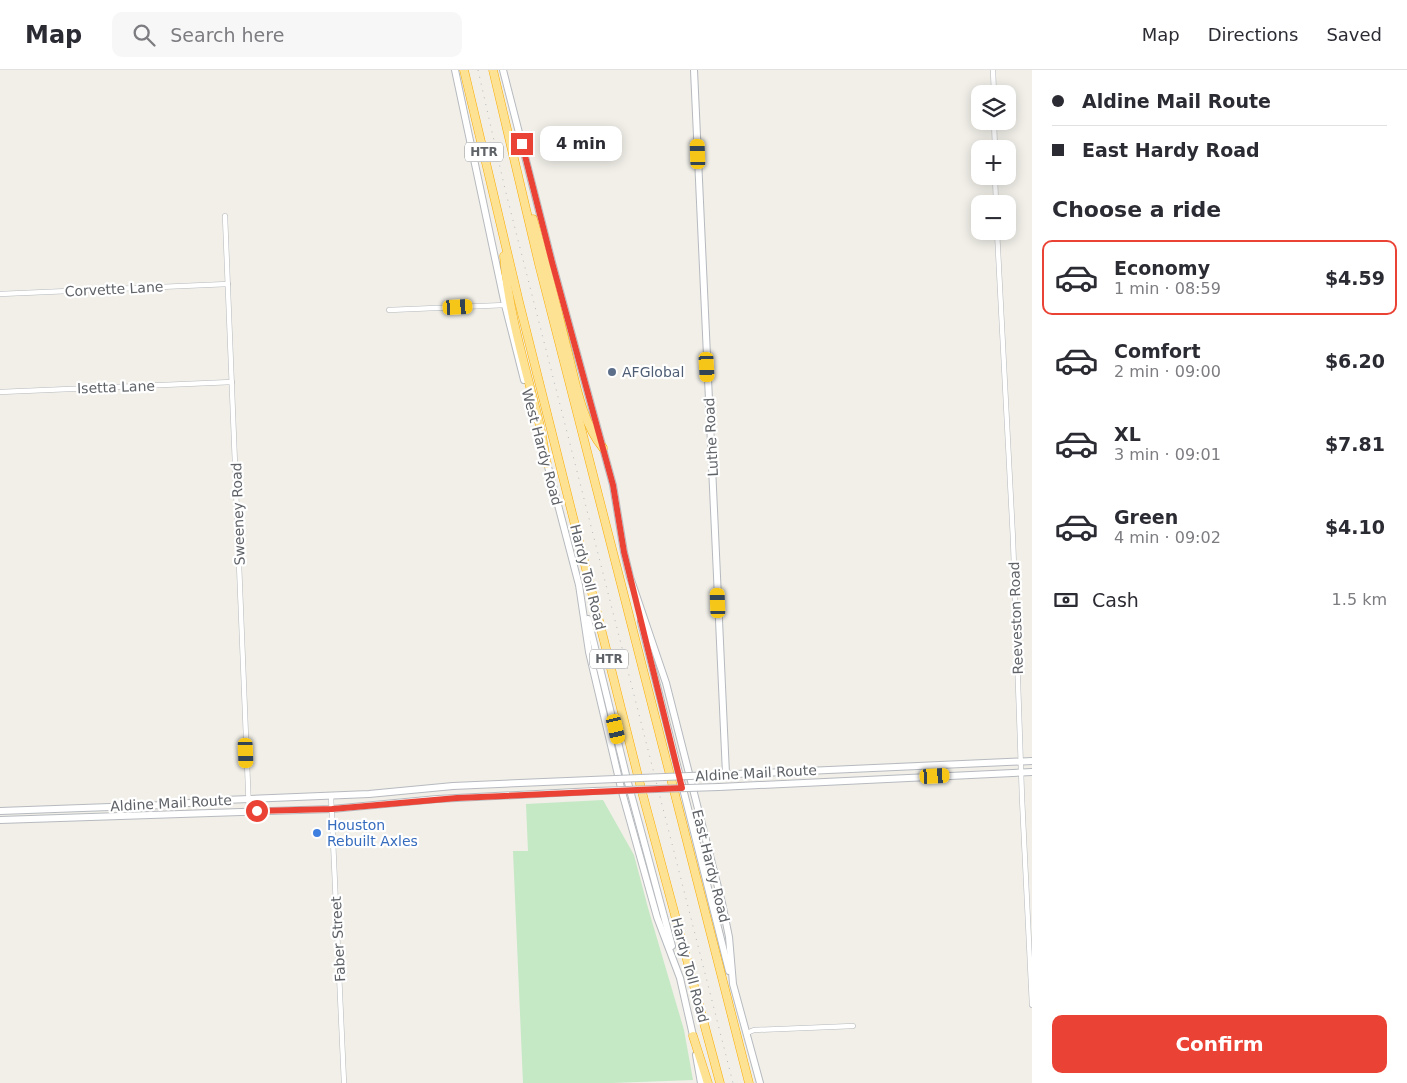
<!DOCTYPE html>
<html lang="en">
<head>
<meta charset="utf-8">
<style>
  body { margin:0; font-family:"DejaVu Sans",sans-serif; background:#f7f7f7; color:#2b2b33; height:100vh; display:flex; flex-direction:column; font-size:19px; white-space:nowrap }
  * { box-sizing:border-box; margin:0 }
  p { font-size:16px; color:#7c7c81 }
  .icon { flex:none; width:28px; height:28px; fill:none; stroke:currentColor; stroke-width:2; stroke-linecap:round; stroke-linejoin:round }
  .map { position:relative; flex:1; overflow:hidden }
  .drawer { display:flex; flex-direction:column; background:#fff; width:375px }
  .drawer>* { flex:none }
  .guide { display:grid; align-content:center; height:110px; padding:0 20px; background:#fff }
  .controls { position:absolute; left:971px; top:15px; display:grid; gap:10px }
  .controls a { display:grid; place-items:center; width:45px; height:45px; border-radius:10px; background:#fff; box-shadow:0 2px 12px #0003; font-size:25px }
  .end { position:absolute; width:22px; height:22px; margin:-11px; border:6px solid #ea4335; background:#fff; box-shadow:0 0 0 2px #fff }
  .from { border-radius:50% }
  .bubble { position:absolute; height:35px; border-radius:10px; background:#fff; box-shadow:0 2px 12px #0003; font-size:16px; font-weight:700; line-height:35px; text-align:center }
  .car { position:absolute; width:15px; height:30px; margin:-15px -8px; border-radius:6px; box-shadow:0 0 4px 1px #0007; background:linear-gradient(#f5c518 24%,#345 0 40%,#f5c518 0 76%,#345 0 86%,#f5c518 0) }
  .guide b { display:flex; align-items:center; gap:18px; height:48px; font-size:19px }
  .guide b+b { border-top:1px solid #e1e1e2 }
  .guide i { width:12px; height:12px; background:#2b2b33 }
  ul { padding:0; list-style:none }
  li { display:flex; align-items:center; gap:15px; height:75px; margin:0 10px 8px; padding:0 10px; border:2px solid transparent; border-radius:10px }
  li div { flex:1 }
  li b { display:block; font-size:19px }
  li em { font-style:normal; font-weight:700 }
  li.selected { border-color:#ea4335 }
  li>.icon { width:45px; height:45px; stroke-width:1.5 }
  h2 { padding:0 20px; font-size:22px; line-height:60px }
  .pay { display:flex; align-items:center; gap:12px; height:55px; padding:0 20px; font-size:19px }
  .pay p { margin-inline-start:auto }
  .action { display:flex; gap:10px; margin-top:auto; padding:10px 20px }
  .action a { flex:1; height:58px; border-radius:10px; background:#ea4335; color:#fff; font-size:20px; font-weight:700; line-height:58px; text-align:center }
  header { display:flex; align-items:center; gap:30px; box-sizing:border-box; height:70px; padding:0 25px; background:#fff; border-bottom:1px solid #e1e1e2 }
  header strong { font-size:24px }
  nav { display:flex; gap:28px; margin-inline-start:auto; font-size:18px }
  .search { width:350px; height:45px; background:#f7f7f7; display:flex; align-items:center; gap:12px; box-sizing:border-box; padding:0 18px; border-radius:10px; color:#7c7c81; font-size:19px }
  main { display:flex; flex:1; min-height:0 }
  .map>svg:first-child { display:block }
  .green { fill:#c5e8c5 }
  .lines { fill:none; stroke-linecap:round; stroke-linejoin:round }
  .street-casing { stroke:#b5b8bc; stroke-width:5.5 }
  .secondary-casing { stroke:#b6babf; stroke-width:8 }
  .highway-casing { stroke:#f9ab00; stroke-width:9 }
  .street { stroke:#fff; stroke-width:4.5 }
  .secondary { stroke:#fff; stroke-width:6 }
  .highway { stroke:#fde293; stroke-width:8 }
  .rail { stroke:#b6b7b8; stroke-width:1; stroke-dasharray:1 6; stroke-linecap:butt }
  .secondary-bridge-casing { stroke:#b6babf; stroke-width:8; stroke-linecap:butt }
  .secondary-bridge { stroke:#fff; stroke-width:6 }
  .route { stroke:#ea4335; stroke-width:6 }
  .service-dot { fill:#5c6f8a; stroke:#fff; stroke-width:2 }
  .shop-dot { fill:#3f7fe0; stroke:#fff; stroke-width:2 }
  .labels { text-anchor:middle; stroke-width:4.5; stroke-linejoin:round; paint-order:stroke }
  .shield { fill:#fff; stroke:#8f9295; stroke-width:1 }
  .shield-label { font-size:12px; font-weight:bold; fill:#5f6368 }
  .street-label { font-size:14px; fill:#5f6368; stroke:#fff }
  .service-label { font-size:14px; fill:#4e5e75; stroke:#fff; text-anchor:start }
  .shop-label { font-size:14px; fill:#366cbe; stroke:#fff; text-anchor:start }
</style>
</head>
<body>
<header>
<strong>Map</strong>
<div class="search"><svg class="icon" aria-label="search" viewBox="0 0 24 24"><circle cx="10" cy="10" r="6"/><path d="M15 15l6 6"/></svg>Search here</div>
<nav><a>Map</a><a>Directions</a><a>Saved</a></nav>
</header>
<main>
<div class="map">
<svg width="1032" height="1013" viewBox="0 0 1032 1013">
  <rect width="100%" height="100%" fill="#f1efe8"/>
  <polygon class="green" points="603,730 634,785 648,838 684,960 693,1010 612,1013 523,1013 513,781 528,781 526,734"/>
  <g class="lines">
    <g class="street-casing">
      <g id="street">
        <polyline points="993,0 994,24"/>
        <polyline points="994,51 995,79"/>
        <polyline points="995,106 996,134"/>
        <polyline points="225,146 249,742"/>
        <polyline points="997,161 1013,469 1022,728 1032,935"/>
        <polyline points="0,224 228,214"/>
        <polyline points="389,240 505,235"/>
        <polyline points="0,322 232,312"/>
        <polyline points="331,726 344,1013"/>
        <polyline points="747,963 754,960 853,956"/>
      </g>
    </g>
    <g class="secondary-casing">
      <g id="secondary">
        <polyline points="455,0 505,235 524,310"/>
        <polyline points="503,0 552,192 613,415 624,482 630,507 666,613 722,833 729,867 733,914 760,1013"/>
        <polyline points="694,0 726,704"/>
        <polyline points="546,389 579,515 589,582 622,722 657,847 680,908 694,970"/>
        <polyline points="588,549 627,709 672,876"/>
        <polyline points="641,552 729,901"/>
        <polyline points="714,705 1032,691"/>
        <polyline points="719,717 1032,702"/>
        <polyline points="0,741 165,735 224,730 369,724 453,716 591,710"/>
        <polyline points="0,750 332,739 437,729 594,721"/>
        <polyline points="696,985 701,1013"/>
      </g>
    </g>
    <g class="highway-casing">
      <g id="highway">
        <polyline points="464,0 519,232 642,722 720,1013"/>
        <polyline points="493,0 539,194 749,1013"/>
        <path d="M 533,149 C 546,192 556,235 567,279 C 575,310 582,353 603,378"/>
        <path d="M 504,186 C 508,241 525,295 538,348 C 542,363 544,379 547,394"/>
        <polyline points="693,966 708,1013"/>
      </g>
    </g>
    <use href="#street" class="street"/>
    <use href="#secondary" class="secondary"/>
    <use href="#highway" class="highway"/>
    <polyline class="rail" points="478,0 505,119 733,1013"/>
    <g class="secondary-bridge-casing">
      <g id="secondary-bridge">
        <polyline points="591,710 714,705"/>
        <polyline points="594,721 719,717"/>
      </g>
    </g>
    <use href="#secondary-bridge" class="secondary-bridge"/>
  </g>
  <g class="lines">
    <polyline class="route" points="257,741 332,739 457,728 682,718 624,482 613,415 552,192 522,74"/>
  </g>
  <circle class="service-dot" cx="612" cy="302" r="5"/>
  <circle class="shop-dot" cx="317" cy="763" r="5"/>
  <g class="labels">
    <g class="shield">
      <rect x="465" y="72.5" width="38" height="19" rx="4"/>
      <rect x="590" y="579.5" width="38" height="19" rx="4"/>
    </g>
    <g class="shield-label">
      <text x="484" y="86">HTR</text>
      <text x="609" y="593">HTR</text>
    </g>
    <g class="street-label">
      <text transform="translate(114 219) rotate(-3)" y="5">Corvette Lane</text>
      <text transform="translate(116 317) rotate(-2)" y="5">Isetta Lane</text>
      <text transform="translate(711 367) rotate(-93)" y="5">Luthe Road</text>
      <text transform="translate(542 377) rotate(75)" y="5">West Hardy Road</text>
      <text transform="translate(238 444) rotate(-92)" y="5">Sweeney Road</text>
      <text transform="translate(588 507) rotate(76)" y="5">Hardy Toll Road</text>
      <text transform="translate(1016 548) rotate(-92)" y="5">Reeveston Road</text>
      <text transform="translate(756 703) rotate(-3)" y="5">Aldine Mail Route</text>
      <text transform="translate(171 733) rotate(-3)" y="5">Aldine Mail Route</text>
      <text transform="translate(711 796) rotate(76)" y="5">East Hardy Road</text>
      <text transform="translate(338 869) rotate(-93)" y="5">Faber Street</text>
      <text transform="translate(690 900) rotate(75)" y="5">Hardy Toll Road</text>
    </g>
    <g class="service-label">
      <text x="622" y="307">AFGlobal</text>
    </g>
    <g class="shop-label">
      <text x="327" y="760">Houston<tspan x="327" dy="16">Rebuilt Axles</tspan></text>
    </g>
  </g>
</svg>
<div class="controls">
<a><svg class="icon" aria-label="layers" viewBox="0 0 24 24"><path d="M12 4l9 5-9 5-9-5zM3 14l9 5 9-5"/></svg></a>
<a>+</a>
<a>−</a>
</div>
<i class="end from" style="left:257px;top:741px"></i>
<i class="end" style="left:522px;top:74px"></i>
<div class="bubble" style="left:540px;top:56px;width:82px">4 min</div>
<i class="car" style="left:698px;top:84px;rotate:358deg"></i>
<i class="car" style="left:458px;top:237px;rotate:87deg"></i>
<i class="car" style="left:707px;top:297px;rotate:177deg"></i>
<i class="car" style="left:718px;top:533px;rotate:358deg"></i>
<i class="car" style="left:616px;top:659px;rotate:167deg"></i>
<i class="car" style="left:246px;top:683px;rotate:178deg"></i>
<i class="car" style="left:935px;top:706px;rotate:87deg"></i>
</div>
<section class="drawer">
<div class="guide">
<b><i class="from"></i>Aldine Mail Route</b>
<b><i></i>East Hardy Road</b>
</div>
<h2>Choose a ride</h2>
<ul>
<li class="selected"><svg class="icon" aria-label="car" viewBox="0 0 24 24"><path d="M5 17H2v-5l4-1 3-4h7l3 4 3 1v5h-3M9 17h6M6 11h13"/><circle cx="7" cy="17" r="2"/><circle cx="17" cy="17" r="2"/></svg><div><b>Economy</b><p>1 min · 08:59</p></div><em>$4.59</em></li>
<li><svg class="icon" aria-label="car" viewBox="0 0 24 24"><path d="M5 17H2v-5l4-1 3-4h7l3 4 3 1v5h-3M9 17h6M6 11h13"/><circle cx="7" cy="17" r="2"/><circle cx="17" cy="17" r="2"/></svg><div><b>Comfort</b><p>2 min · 09:00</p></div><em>$6.20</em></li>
<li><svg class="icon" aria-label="car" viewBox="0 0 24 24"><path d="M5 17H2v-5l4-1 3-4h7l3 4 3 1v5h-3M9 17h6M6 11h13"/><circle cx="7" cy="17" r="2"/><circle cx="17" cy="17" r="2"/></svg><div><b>XL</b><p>3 min · 09:01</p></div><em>$7.81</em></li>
<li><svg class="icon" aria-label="car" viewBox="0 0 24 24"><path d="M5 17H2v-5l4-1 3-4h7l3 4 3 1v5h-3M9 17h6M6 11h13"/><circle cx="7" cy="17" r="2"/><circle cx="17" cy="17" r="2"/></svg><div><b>Green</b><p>4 min · 09:02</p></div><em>$4.10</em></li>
</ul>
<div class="pay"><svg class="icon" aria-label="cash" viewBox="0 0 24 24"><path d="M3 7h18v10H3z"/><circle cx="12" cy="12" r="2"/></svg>Cash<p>1.5 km</p></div>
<div class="action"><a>Confirm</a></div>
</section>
</main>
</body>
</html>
